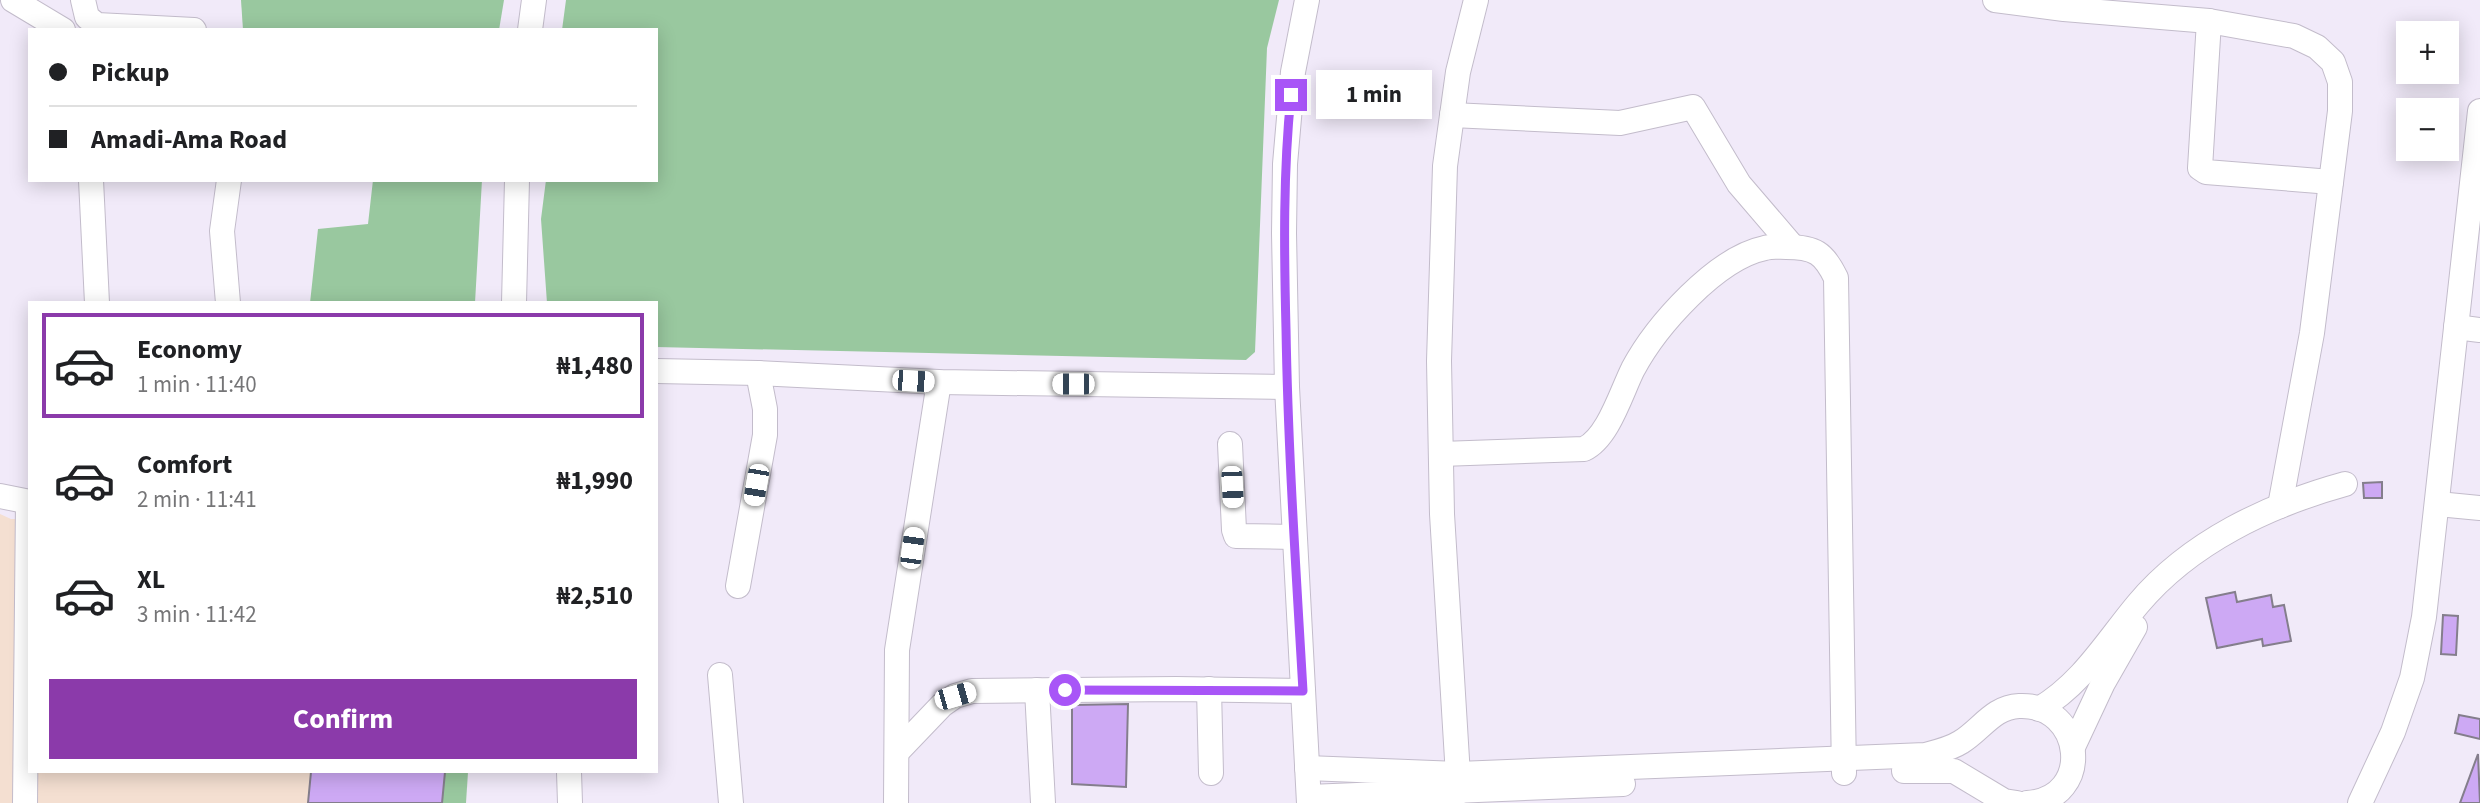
<!DOCTYPE html>
<html lang="en">
<head>
<meta charset="utf-8">
<style>
  body { margin:0; font-family:"Source Sans 3",sans-serif; background:#f2f2f2; color:#202124; height:100vh; display:flex; flex-direction:column; font-size:26px; white-space:nowrap }
  * { box-sizing:border-box; margin:0 }
  p { font-size:23px; color:#757577 }
  .icon { flex:none; width:38px; height:38px; fill:none; stroke:currentColor; stroke-width:2; stroke-linecap:round; stroke-linejoin:round }
  .map { position:relative; flex:1; overflow:hidden }
  .sheet { position:absolute; left:28px; top:301px; width:630px; height:472px; display:flex; flex-direction:column; background:#fff; border-radius:0px; box-shadow:0 4px 18px #0003 }
  .sheet>* { flex:none }
  .guide { position:absolute; left:28px; top:28px; width:630px; height:154px; border-radius:0px; box-shadow:0 4px 18px #0003; display:grid; align-content:center; height:154px; padding:0 21px; background:#fff }
  .controls { position:absolute; left:2396px; top:21px; display:grid; gap:14px }
  .controls a { display:grid; place-items:center; width:63px; height:63px; border-radius:0px; background:#fff; box-shadow:0 4px 18px #0003; font-size:35px }
  .end { position:absolute; width:32px; height:32px; margin:-16px; border:9px solid #a855f7; background:#fff; box-shadow:0 0 0 4px #fff }
  .from { border-radius:50% }
  .bubble { position:absolute; height:49px; border-radius:0px; background:#fff; box-shadow:0 4px 18px #0003; font-size:23px; font-weight:700; line-height:49px; text-align:center }
  .car { position:absolute; width:21px; height:42px; margin:-21px -10px; border-radius:9px; box-shadow:0 0 5px 2px #0007; background:linear-gradient(#fff 24%,#345 0 40%,#fff 0 76%,#345 0 86%,#fff 0) }
  .guide b { display:flex; align-items:center; gap:24px; height:66px; font-size:26px }
  .guide b+b { border-top:2px solid #e0e0e0 }
  .guide i { width:18px; height:18px; background:#202124 }
  ul { padding:12px 0 0; list-style:none }
  li { display:flex; align-items:center; gap:21px; height:105px; margin:0 14px 10px; padding:0 7px; border:4px solid transparent; border-radius:0px }
  li div { flex:1 }
  li b { display:block; font-size:26px }
  li em { font-style:normal; font-weight:700 }
  li.current { border-color:#8b3aaa }
  li>.icon { width:63px; height:63px; stroke-width:1.5 }
  .primary-button { display:flex; gap:14px; margin-top:auto; padding:14px 21px }
  .primary-button a { flex:1; height:80px; border-radius:0px; background:#8b3aaa; color:#fff; font-size:28px; font-weight:700; line-height:80px; text-align:center }
  .map>svg:first-child { display:block }
  .industrial { fill:#f4dfd1 }
  .green { fill:#99c89f }
  .building { fill:#cda9f4; stroke:#847e8c; stroke-width:2 }
  .lines { fill:none; stroke-linecap:round; stroke-linejoin:round }
  .minor-casing { stroke:#c3bccb; stroke-width:26 }
  .minor { stroke:#fff; stroke-width:24 }
  .route { stroke:#a855f7; stroke-width:9 }
</style>
</head>
<body>
<div class="map">
<svg width="2480" height="803" viewBox="0 0 2480 803">
  <rect width="100%" height="100%" fill="#f1eaf9"/>
  <polygon class="industrial" points="0,514 11,519 30,519 30,772 445,772 442,803 0,803"/>
  <g class="green">
    <polygon points="241,0 504,0 499,30 243,30"/>
    <polygon points="566,0 1279,0 1267,48 1255,352 1246,360 656,347 656,303 547,303 541,219 546,180 656,180 656,30 562,30"/>
    <polygon points="373,180 482,180 475,303 310,303 318,229 368,224"/>
    <polygon points="445,772 468,772 466,803 442,803"/>
  </g>
  <g class="building">
    <polygon points="2382,482 2382,498 2364,498 2363,483"/>
    <polygon points="2235,592 2237,602 2271,595 2273,607 2284,605 2291,641 2263,646 2262,639 2217,648 2206,598"/>
    <polygon points="2443,615 2458,616 2456,655 2441,654"/>
    <polygon points="1128,704 1126,787 1072,784 1072,705"/>
    <polygon points="2459,715 2480,719 2480,739 2455,733"/>
    <polygon points="2478,754 2480,803 2460,803"/>
    <polygon points="311,772 445,772 442,803 308,803"/>
  </g>
  <g class="lines">
    <g class="minor-casing">
      <g id="minor">
        <polyline points="13,0 63,30"/>
        <polyline points="83,0 87,17 97,25 194,30"/>
        <polyline points="1307,0 1293,72 1285,164 1284,233 1287,387 1309,803"/>
        <polyline points="1995,0 2064,9 2209,21 2294,36 2317,47 2333,62 2340,82 2340,111 2312,333 2280,506"/>
        <polyline points="2209,21 2200,168 2206,172 2331,182"/>
        <polyline points="530,30 534,0"/>
        <polyline points="1452,115 1620,123 1693,107 1739,184 1793,247"/>
        <polyline points="91,180 97,303"/>
        <polyline points="228,303 222,231 229,180"/>
        <polyline points="514,303 517,180"/>
        <polyline points="2456,327 2480,330"/>
        <polyline points="656,371 758,373 939,382 1287,387"/>
        <polyline points="1230,444 1234,530 1236,536 1294,537"/>
        <path d="M 1441,454 L 1584,449 C 1608,438 1621,393 1633,369 C 1656,326 1716,258 1765,248 C 1771,246 1779,247 1786,247 C 1815,247 1824,253 1836,278 L 1844,773"/>
        <polyline points="0,496 30,502"/>
        <polyline points="2438,504 2480,508"/>
        <polyline points="738,586 765,435 765,409 758,373"/>
        <polyline points="720,675 731,803"/>
        <polyline points="1209,689 1211,773"/>
        <polyline points="1037,690 1043,803"/>
        <path d="M 2039,709 C 2082,684 2107,641 2138,604 C 2190,542 2269,505 2345,484"/>
        <polyline points="2073,747 2103,683 2135,627"/>
        <polyline points="897,752 942,705 955,696 972,691 1176,689 1303,691"/>
        <path d="M 1307,768 L 1458,774 L 1925,755 C 1937,752 1950,749 1961,742 C 1981,730 1993,707 2019,706 C 2084,703 2095,799 2027,803"/>
        <polyline points="1904,771 1954,771 2004,801 2017,803"/>
        <polyline points="569,772 570,803"/>
        <polyline points="1459,792 1442,514 1439,361 1445,166 1458,72 1476,0"/>
        <polyline points="1309,797 1623,784"/>
        <polyline points="25,803 28,502"/>
        <polyline points="896,803 897,650 939,382"/>
        <polyline points="2360,803 2393,732 2412,678 2424,617 2480,111"/>
      </g>
    </g>
    <use href="#minor" class="minor"/>
  </g>
  <g class="lines">
    <path class="route" d="M 1065,690 L 1303,691 C 1296,570 1288,450 1286,329 C 1284,251 1283,173 1291,95"/>
  </g>
</svg>
<div class="controls">
<a>+</a>
<a>−</a>
</div>
<i class="end from" style="left:1065px;top:690px"></i>
<i class="end" style="left:1291px;top:95px"></i>
<div class="bubble" style="left:1316px;top:70px;width:116px">1 min</div>
<i class="car" style="left:913px;top:381px;rotate:93deg"></i>
<i class="car" style="left:1073px;top:384px;rotate:270deg"></i>
<i class="car" style="left:756px;top:485px;rotate:190deg"></i>
<i class="car" style="left:1232px;top:487px;rotate:177deg"></i>
<i class="car" style="left:912px;top:548px;rotate:8deg"></i>
<i class="car" style="left:955px;top:696px;rotate:74deg"></i>
<div class="guide">
<b><i class="from"></i>Pickup</b>
<b><i></i>Amadi-Ama Road</b>
</div>
<section class="sheet">
<ul>
<li class="current"><svg class="icon" aria-label="car" viewBox="0 0 24 24"><path d="M5 17H2v-5l4-1 3-4h7l3 4 3 1v5h-3M9 17h6M6 11h13"/><circle cx="7" cy="17" r="2"/><circle cx="17" cy="17" r="2"/></svg><div><b>Economy</b><p>1 min · 11:40</p></div><em>₦1,480</em></li>
<li><svg class="icon" aria-label="car" viewBox="0 0 24 24"><path d="M5 17H2v-5l4-1 3-4h7l3 4 3 1v5h-3M9 17h6M6 11h13"/><circle cx="7" cy="17" r="2"/><circle cx="17" cy="17" r="2"/></svg><div><b>Comfort</b><p>2 min · 11:41</p></div><em>₦1,990</em></li>
<li><svg class="icon" aria-label="car" viewBox="0 0 24 24"><path d="M5 17H2v-5l4-1 3-4h7l3 4 3 1v5h-3M9 17h6M6 11h13"/><circle cx="7" cy="17" r="2"/><circle cx="17" cy="17" r="2"/></svg><div><b>XL</b><p>3 min · 11:42</p></div><em>₦2,510</em></li>
</ul>
<div class="primary-button"><a>Confirm</a></div>
</section>
</div>
</body>
</html>
